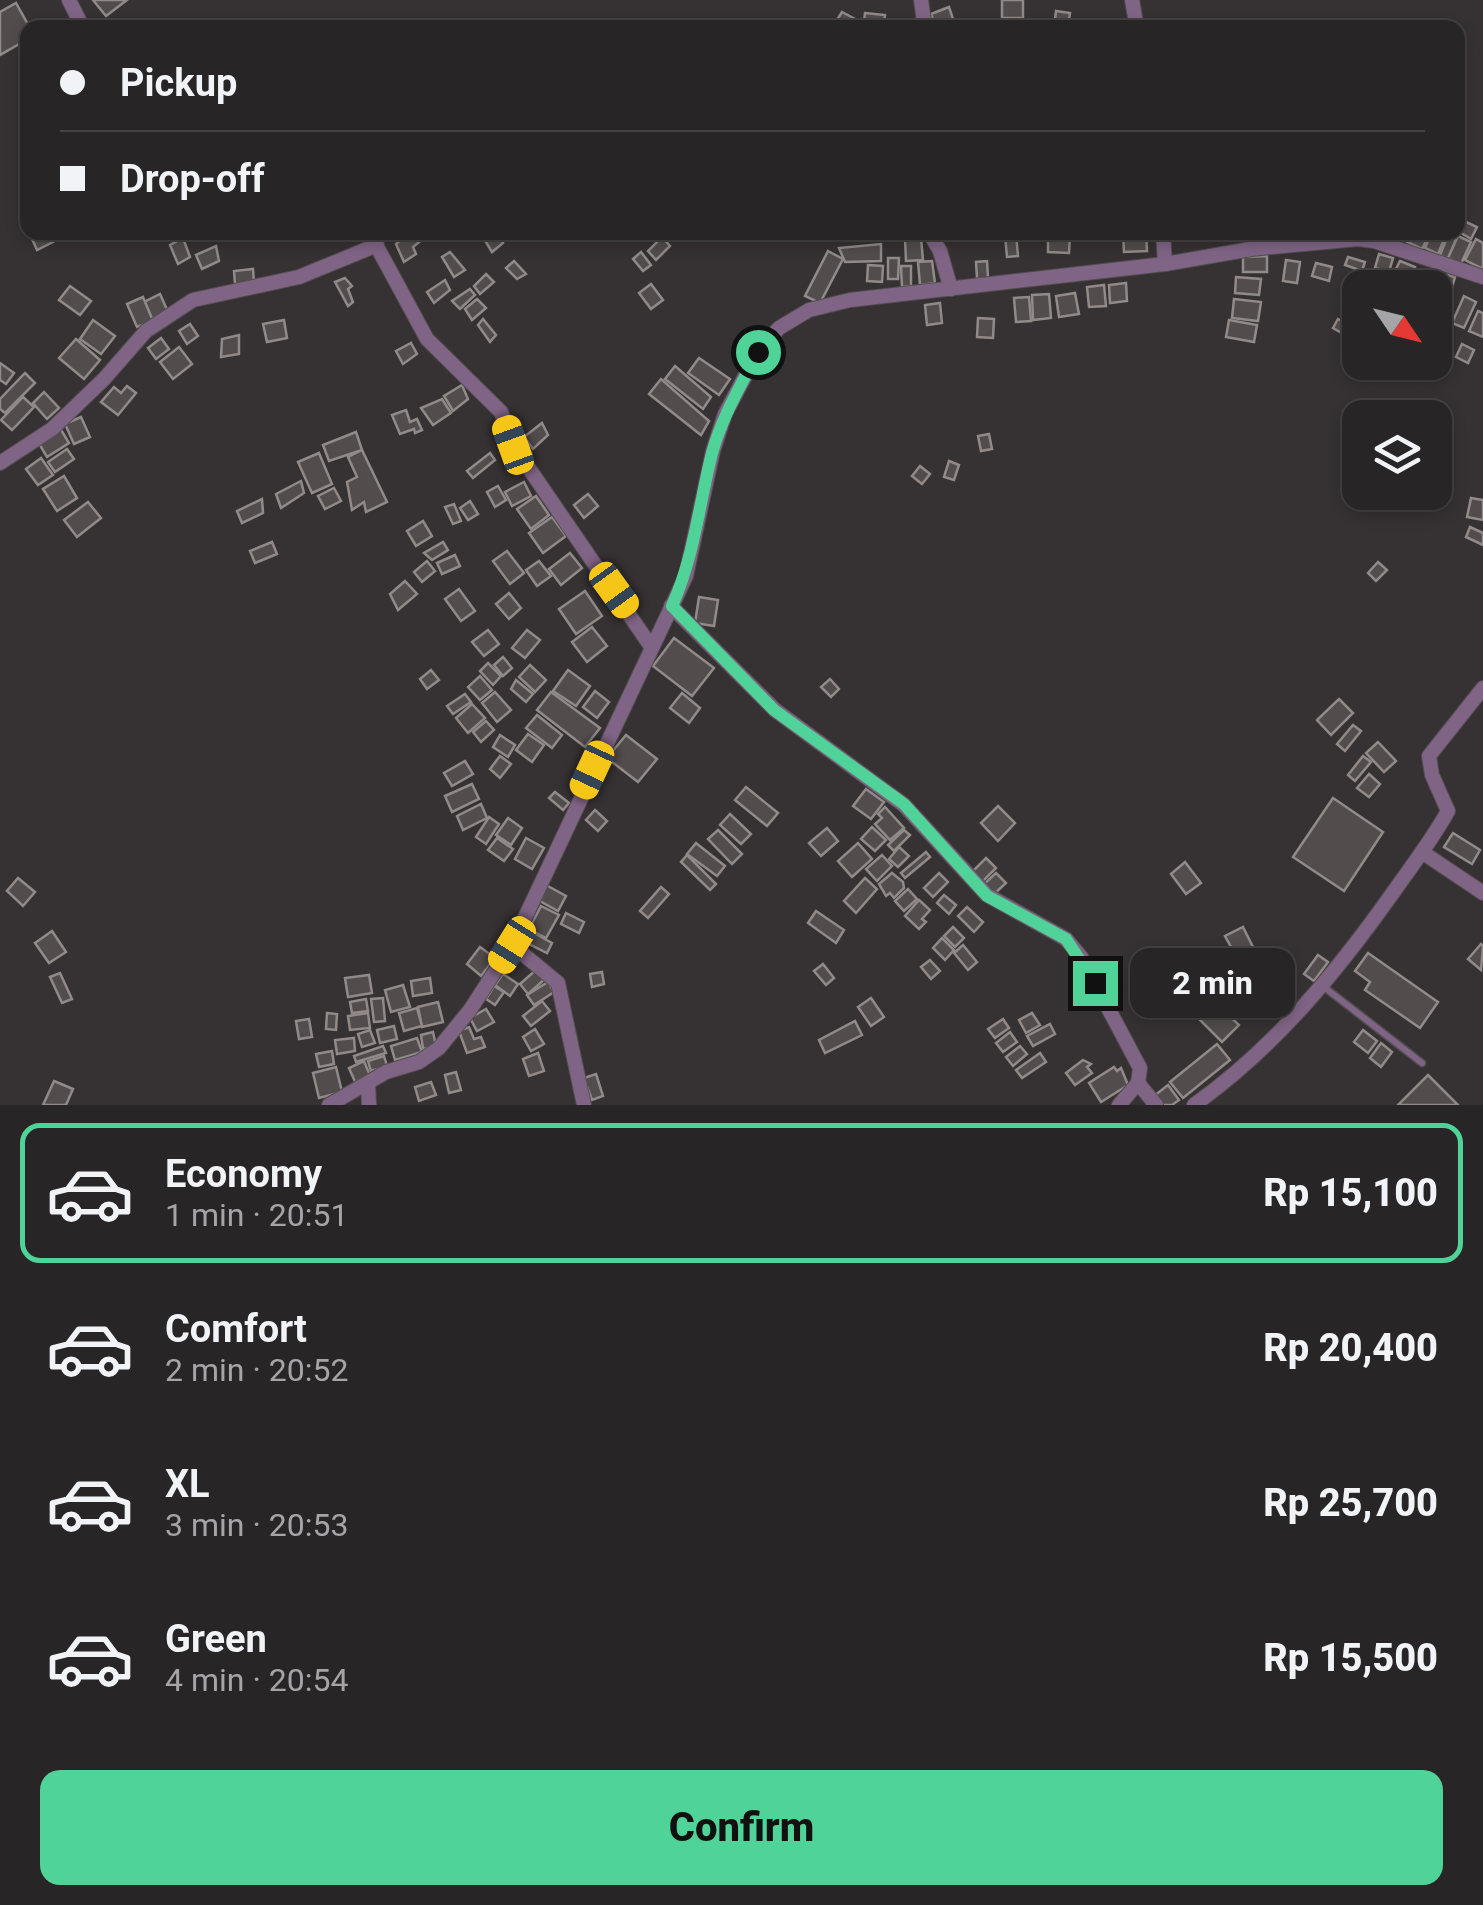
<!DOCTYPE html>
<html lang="en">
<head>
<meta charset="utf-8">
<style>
  body { margin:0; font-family:Roboto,sans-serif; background:#343132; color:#f1f3f6; height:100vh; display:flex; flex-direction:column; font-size:38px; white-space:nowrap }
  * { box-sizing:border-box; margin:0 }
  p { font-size:32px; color:#a5a5a7 }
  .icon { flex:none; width:55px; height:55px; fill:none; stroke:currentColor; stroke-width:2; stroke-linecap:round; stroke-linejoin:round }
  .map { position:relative; height:1105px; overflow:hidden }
  .sheet { display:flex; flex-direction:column; background:#282526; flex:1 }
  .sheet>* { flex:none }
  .top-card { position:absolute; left:20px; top:20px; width:1445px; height:220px; border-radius:20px; box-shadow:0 5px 15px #0003,0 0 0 2px #444243; display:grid; align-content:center; height:220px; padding:0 40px; background:#282526 }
  .needle { width:65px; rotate:125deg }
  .tools { position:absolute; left:1342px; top:270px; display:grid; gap:20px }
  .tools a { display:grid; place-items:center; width:110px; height:110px; border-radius:20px; background:#282526; box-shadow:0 5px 15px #0003,0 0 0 2px #444243; font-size:50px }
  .end { position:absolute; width:45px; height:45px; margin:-22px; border:12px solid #50d398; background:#111; box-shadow:0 0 0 5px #111 }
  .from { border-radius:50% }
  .bubble { position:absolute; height:70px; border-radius:20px; background:#282526; box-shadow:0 5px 15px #0003,0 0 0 2px #444243; font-size:32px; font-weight:800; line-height:70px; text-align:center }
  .car { position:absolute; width:30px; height:60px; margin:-30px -15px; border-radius:12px; box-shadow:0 0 8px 2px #0007; background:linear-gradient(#f5c518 24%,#345 0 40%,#f5c518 0 76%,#345 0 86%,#f5c518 0) }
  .top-card b { display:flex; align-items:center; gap:35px; height:95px; font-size:38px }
  .top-card b+b { border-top:2px solid #444243 }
  .top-card i { width:25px; height:25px; background:#f1f3f6 }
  ul { padding:18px 0 0; list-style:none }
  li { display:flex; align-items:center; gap:30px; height:140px; margin:0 20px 15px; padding:0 20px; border:5px solid transparent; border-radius:20px }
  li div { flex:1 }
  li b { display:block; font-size:38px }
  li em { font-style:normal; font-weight:800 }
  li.current { border-color:#50d398 }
  li>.icon { width:90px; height:90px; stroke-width:1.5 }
  .action { display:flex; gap:20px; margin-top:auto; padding:20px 40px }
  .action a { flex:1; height:115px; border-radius:20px; background:#50d398; color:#111; font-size:40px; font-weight:800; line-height:115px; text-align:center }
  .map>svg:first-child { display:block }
  .building { fill:#524d4c; stroke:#918a89; stroke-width:2.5 }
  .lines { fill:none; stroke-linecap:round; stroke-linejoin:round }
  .lane-casing { stroke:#524d4e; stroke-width:9 }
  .street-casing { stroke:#524d4e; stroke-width:16 }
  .lane { stroke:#806486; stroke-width:6 }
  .street { stroke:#806486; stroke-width:14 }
  .route { stroke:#50d398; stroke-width:12 }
</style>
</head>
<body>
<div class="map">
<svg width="1483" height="1105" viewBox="0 0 1483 1105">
  <rect width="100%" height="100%" fill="#363132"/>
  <g class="building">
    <polygon points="93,0 127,0 106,16"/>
    <rect x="1002" y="0" width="21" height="18"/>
    <polygon points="16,3 30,28 28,39 0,55 0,12"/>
    <polygon points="949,7 956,28 936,28 931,14"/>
    <polygon points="1056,11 1070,13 1068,27 1054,28"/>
    <polygon points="842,12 857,20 852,28 835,23"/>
    <polygon points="865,13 885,15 884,26 877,26 878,22 864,21"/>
    <polygon points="1464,221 1477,227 1471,239 1458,231"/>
    <polygon points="29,232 49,232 53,242 37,250"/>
    <polygon points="410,232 421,232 424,238 413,247 416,254 404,262 396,244"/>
    <polygon points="495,232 503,243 492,252 481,234"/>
    <polygon points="1123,232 1146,232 1147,251 1124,252"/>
    <polygon points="1266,232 1304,232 1304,237 1267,239"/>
    <polygon points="1404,232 1430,232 1430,233 1422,249 1401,239"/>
    <polygon points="1432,232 1447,232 1438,254 1425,248"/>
    <polygon points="1449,233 1457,237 1448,259 1440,255"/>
    <polygon points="1016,234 1018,256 1007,257 1005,235"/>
    <polygon points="1048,234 1070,236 1069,253 1048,252"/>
    <polygon points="1458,236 1471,242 1461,264 1448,258"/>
    <polygon points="662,237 670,246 656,260 648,251"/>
    <polygon points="183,238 190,257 178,264 170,245"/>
    <polygon points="921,238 923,260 906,261 905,239"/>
    <polygon points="1476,239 1483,243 1483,269 1465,260"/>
    <polygon points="881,244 881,261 845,262 839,248"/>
    <polygon points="216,246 219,261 202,269 196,255"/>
    <polygon points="828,251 843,259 820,303 805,296"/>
    <polygon points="450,252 465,270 454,277 442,257"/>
    <polygon points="641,252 651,265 643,271 633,259"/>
    <polygon points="1379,254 1393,258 1389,272 1375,268"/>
    <polygon points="1267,256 1267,272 1243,272 1243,257"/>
    <polygon points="1348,257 1365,262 1362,271 1345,265"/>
    <polygon points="888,258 899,258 898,279 888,279"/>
    <polygon points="1286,260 1300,262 1297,283 1283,281"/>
    <polygon points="514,261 526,274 517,279 506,268"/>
    <polygon points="932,261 935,283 920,285 918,262"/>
    <polygon points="987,261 988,278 977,279 976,262"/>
    <polygon points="1400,261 1415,267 1411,278 1395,271"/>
    <polygon points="1316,263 1332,267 1329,281 1312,276"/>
    <polygon points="868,265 883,266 882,282 867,281"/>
    <polygon points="901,266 911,266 911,286 902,287"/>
    <polygon points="253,269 254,283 235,284 234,271"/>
    <polygon points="1441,273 1455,277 1450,294 1436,290"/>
    <polygon points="486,274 494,282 480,294 474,286"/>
    <polygon points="1416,274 1428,278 1425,288 1412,288"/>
    <polygon points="1236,277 1261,279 1259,295 1235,293"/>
    <polygon points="345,278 352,286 348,289 353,302 348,306 335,282"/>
    <polygon points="445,280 450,290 434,303 427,292"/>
    <polygon points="1126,283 1127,301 1110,303 1109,285"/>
    <polygon points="651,284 663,300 651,309 639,293"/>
    <polygon points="1104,285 1106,306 1089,307 1087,287"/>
    <polygon points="70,286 91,301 80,315 59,300"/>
    <polygon points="470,289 475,295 460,309 452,301"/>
    <polygon points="1348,291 1360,295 1360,308 1344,302"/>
    <polygon points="1075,293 1079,314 1059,317 1056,296"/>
    <polygon points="160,294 168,312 151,320 142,303"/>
    <polygon points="1049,294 1051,318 1033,320 1032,295"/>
    <polygon points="1464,296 1476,302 1464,328 1452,323"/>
    <polygon points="143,297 153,321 137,327 127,304"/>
    <polygon points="1029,297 1031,321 1016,322 1014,298"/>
    <polygon points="477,299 486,308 472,320 465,309"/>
    <polygon points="1234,299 1261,302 1258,321 1232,318"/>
    <polygon points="1437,300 1448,303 1440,330 1435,329"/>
    <polygon points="940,303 942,323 927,325 925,305"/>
    <polygon points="1478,311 1483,313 1483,337 1469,331"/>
    <polygon points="978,318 994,319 993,338 977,337"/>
    <polygon points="483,319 496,335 490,342 478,325"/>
    <polygon points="1338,319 1353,327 1347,336 1333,328"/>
    <polygon points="93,320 115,336 101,354 80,339"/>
    <polygon points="284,320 287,338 267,342 263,324"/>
    <polygon points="1229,320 1257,325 1254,342 1226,337"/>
    <polygon points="190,324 198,336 187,344 179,331"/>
    <polygon points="239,335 239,354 221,357 222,339"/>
    <polygon points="161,338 169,349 156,359 148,348"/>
    <polygon points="76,339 100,360 84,379 59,358"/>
    <polygon points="411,343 417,354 403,364 396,351"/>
    <polygon points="1462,344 1474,350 1468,363 1456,357"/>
    <polygon points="179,347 192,364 173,379 160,362"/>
    <polygon points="699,358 730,379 719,395 688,373"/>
    <polygon points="0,363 14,373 6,384 0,380"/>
    <polygon points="675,366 711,397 703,409 665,379"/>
    <polygon points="25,373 35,383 5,413 0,409 0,399"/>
    <polygon points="661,379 709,421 701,435 649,394"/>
    <polygon points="462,385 468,399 453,411 444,396"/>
    <polygon points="127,386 136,393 118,415 101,402 114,387 121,393"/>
    <polygon points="44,392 59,408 47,419 33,403"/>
    <polygon points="23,397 34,407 12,430 1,420"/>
    <polygon points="442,399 451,413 433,425 421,408"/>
    <polygon points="406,410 410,422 417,419 422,430 415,433 414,429 400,434 392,415"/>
    <polygon points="81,417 90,437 74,444 65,424"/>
    <polygon points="542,423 548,435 533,449 524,437"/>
    <polygon points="60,428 69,443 47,457 38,442"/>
    <polygon points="356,432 362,450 329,461 323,445"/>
    <polygon points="989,434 992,449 981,451 978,436"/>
    <polygon points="67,449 74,459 55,472 48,462"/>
    <polygon points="362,450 387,502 366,512 364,502 352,510 347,482 357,477 348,457"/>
    <polygon points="319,453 332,484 312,493 298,462"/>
    <polygon points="490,453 495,460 473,478 467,471"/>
    <polygon points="41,458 53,475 38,485 26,469"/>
    <polygon points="949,461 959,465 954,480 944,477"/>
    <polygon points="920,466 930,474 922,484 912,476"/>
    <polygon points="64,476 77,498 57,511 43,489"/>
    <polygon points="301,481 304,493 281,508 276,494"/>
    <polygon points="524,482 531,496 512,506 505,492"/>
    <polygon points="498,486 506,500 495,507 487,492"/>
    <polygon points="334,488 341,501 325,509 318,496"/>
    <polygon points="588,494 598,506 584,518 574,505"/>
    <polygon points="536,496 549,515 531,529 517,509"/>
    <polygon points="1471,498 1483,500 1483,520 1467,517"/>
    <polygon points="262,499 263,513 242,523 237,511"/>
    <polygon points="470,501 478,514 468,520 460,508"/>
    <polygon points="88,502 101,518 77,537 64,520"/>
    <polygon points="454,504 461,521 453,524 445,507"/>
    <polygon points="552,517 566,536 543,553 529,533"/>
    <polygon points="423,521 432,536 416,546 407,531"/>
    <polygon points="1470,527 1483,533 1483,545 1466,537"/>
    <polygon points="272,542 277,554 255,563 250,551"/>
    <polygon points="443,542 448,550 432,560 424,553"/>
    <polygon points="507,551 524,573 510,584 493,561"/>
    <polygon points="570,553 582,568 561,585 549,569"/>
    <polygon points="455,555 460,566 442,574 437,563"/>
    <polygon points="427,561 435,571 422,582 414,572"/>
    <polygon points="539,561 551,576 537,586 526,570"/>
    <polygon points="1378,562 1387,570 1376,581 1368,573"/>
    <polygon points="405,581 417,594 398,610 390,594"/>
    <polygon points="459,589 475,611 461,621 445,599"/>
    <polygon points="585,591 602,616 576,634 559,609"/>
    <polygon points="509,593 521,608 509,619 496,604"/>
    <polygon points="699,597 718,600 714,626 695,623"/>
    <polygon points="592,627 607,646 587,662 572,642"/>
    <polygon points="488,630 499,644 484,656 472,642"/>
    <polygon points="527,630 540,640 525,658 512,648"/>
    <polygon points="674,638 714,668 692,696 653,666"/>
    <polygon points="503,657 512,668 503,676 494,665"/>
    <polygon points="488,663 501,676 493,685 480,671"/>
    <polygon points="530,665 546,680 535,692 519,677"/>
    <polygon points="431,670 439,680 427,689 420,679"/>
    <polygon points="568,670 590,686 576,706 553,691"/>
    <polygon points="480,676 492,690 480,700 468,687"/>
    <polygon points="830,679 839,689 831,697 821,687"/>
    <polygon points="516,680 533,694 526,702 511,689"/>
    <polygon points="595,691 609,702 597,718 583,707"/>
    <polygon points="495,692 511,710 497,722 482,703"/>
    <polygon points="551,692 600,728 585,747 537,710"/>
    <polygon points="682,693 700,708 689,723 670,708"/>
    <polygon points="465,694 471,702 453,714 447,706"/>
    <polygon points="1339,699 1353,713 1331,735 1317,720"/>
    <polygon points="472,704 485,718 468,733 456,718"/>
    <polygon points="537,715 562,735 552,748 526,728"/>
    <polygon points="486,721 494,730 481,742 473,732"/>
    <polygon points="1353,725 1361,731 1345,751 1337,744"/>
    <polygon points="528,734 544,745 532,762 516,750"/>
    <polygon points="500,735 515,745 508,757 493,747"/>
    <polygon points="626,735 657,759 638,782 607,758"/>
    <polygon points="1378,742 1396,761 1384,772 1366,753"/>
    <polygon points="500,756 511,764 500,778 490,769"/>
    <polygon points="1363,756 1371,762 1355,781 1348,775"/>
    <polygon points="465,761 473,774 452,786 444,773"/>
    <polygon points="1369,774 1380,784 1369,797 1357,788"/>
    <polygon points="472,784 479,799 452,812 445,796"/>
    <polygon points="746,787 778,813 767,826 735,800"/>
    <polygon points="866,789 884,802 871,819 853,806"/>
    <polygon points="555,792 569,803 563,810 549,798"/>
    <polygon points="1333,798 1383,832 1344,891 1293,857"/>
    <polygon points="481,804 487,818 463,830 457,816"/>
    <polygon points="998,806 1015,823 998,841 981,823"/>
    <polygon points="885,807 904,828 890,840 875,824 882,818 878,814"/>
    <polygon points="595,810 607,821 598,831 586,820"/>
    <polygon points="730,814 751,834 741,844 720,825"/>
    <polygon points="489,817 499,824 486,844 476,837"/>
    <polygon points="508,818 522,828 511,845 496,835"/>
    <polygon points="872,827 886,840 875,851 861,839"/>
    <polygon points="827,828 838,841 821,856 809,843"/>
    <polygon points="718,830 742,854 732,864 708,839"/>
    <polygon points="904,830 910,835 894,851 888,845"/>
    <polygon points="1453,833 1480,850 1472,864 1444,847"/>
    <polygon points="497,838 513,849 504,861 488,850"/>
    <polygon points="526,838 544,848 532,869 515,859"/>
    <polygon points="696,843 725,866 717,876 687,854"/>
    <polygon points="858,843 872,859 852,877 838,861"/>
    <polygon points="899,847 909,856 898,867 889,859"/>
    <polygon points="926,852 930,857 905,878 901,873"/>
    <polygon points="687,855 716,884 710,890 681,862"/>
    <polygon points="882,855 892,866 877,881 866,869"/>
    <polygon points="986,858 996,868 981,883 971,873"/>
    <polygon points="1185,862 1201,883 1186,894 1171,874"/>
    <polygon points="892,873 903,882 904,888 894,898 890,893 886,896 879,884"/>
    <polygon points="939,873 948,882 933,897 924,888"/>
    <polygon points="996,873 1006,883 992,896 982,886"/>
    <polygon points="18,878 35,892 23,906 7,891"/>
    <polygon points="865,878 877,889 856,913 844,901"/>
    <polygon points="546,885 566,896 558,911 538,900"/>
    <polygon points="661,887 669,894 648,918 640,911"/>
    <polygon points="908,889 917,899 904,911 895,901"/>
    <polygon points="944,895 956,905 949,914 937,903"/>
    <polygon points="919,900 930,910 922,919 926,922 919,929 905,916"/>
    <polygon points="541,906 559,915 546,938 529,929"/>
    <polygon points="967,907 983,922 974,932 958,916"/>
    <polygon points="816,911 844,930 836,943 808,923"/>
    <polygon points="566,913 584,922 579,933 561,924"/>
    <polygon points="953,927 964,938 955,947 944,936"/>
    <polygon points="1243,927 1253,947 1236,956 1225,936"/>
    <polygon points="52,931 66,952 49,963 35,943"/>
    <polygon points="530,931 552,943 547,953 525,942"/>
    <polygon points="942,938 954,950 945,960 933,948"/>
    <polygon points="1481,944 1483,946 1481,970 1468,959"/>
    <polygon points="963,945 977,962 968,970 954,953"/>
    <polygon points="480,947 495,958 481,976 467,964"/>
    <polygon points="1368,953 1438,1002 1420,1028 1365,990 1370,982 1355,971"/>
    <polygon points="1318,955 1328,962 1314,981 1304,974"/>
    <polygon points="930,960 940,971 931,979 921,967"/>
    <polygon points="823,964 834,978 826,985 814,971"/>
    <polygon points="537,969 545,979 528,994 520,984"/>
    <polygon points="602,972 604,984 592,987 590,974"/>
    <polygon points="60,973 72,999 62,1003 50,977"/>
    <polygon points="503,974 518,984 510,996 495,985"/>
    <polygon points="369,975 372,993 348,997 345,978"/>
    <polygon points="430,978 432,993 413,996 411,981"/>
    <polygon points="548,982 554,992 534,1005 527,995"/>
    <polygon points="1285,983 1293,989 1281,1004 1273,997"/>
    <polygon points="403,985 410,1007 391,1012 385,990"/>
    <polygon points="494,986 504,992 495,1005 486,999"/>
    <polygon points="383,998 385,1021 374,1022 371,999"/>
    <polygon points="871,998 884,1017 871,1026 858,1007"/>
    <polygon points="366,999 368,1011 352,1013 350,1002"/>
    <polygon points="542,1001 550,1011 531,1026 523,1016"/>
    <polygon points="438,1002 443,1022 422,1027 418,1007"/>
    <polygon points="1215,1002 1239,1025 1222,1042 1199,1019"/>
    <polygon points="417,1008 422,1026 404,1031 399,1013"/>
    <polygon points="486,1009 494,1022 477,1031 470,1018"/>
    <polygon points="327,1013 337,1014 336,1030 326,1029"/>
    <polygon points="368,1013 370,1028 350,1030 348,1016"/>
    <polygon points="1032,1013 1040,1025 1026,1033 1019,1020"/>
    <polygon points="309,1019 312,1037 299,1039 296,1021"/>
    <polygon points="1003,1019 1009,1028 995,1038 988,1029"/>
    <polygon points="855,1021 862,1035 825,1053 819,1040"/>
    <polygon points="1050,1024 1055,1034 1033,1046 1027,1036"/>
    <polygon points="394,1026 397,1039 380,1043 377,1030"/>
    <polygon points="469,1027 474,1039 481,1037 485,1047 467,1053 459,1031"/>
    <polygon points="535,1029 544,1044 531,1051 523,1037"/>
    <polygon points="370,1030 375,1043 362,1047 358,1034"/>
    <polygon points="1363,1030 1377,1041 1368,1053 1354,1042"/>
    <polygon points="433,1032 436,1046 423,1049 421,1035"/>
    <polygon points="1010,1032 1017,1042 1003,1052 996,1043"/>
    <polygon points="354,1038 355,1051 337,1054 335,1040"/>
    <polygon points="417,1038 422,1052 395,1060 391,1046"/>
    <polygon points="1381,1043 1392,1052 1381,1067 1370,1058"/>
    <polygon points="1217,1044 1230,1060 1183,1098 1170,1082"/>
    <polygon points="383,1046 386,1053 356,1062 354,1056"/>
    <polygon points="1020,1046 1027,1054 1013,1066 1006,1057"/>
    <polygon points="332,1051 334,1064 319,1067 316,1054"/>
    <polygon points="538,1053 544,1071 529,1076 523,1059"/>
    <polygon points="1040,1053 1046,1062 1022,1078 1016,1070"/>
    <polygon points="384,1056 387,1066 371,1071 368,1061"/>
    <polygon points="1083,1060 1091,1064 1087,1067 1092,1073 1075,1085 1066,1073"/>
    <polygon points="364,1061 371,1078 356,1084 349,1068"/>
    <polygon points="336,1067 342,1092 319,1098 313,1073"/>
    <polygon points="1114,1067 1117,1071 1121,1068 1128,1085 1101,1102 1089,1083"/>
    <polygon points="456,1072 461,1090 449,1093 445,1075"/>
    <polygon points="596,1074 603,1096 592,1100 584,1078"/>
    <polygon points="1428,1075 1458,1105 1398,1105"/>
    <polygon points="54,1081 73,1089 66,1105 43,1105"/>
    <polygon points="431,1082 436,1095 419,1101 415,1087"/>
    <polygon points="1168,1085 1179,1100 1172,1105 1160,1105 1154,1096"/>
  </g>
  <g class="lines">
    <g class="lane-casing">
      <polyline id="lane" points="1324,987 1422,1063"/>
    </g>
    <g class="street-casing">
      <g id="street">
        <polyline points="69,0 83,28"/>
        <polyline points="921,0 925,28"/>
        <polyline points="1132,0 1137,28"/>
        <polyline points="369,232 427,339 501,412 513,445 652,648"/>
        <polyline points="929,232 940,251 951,289"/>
        <polyline points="1163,232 1165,264"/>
        <polyline points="0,463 52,429 104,379 146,331 193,300 299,277 377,245"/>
        <polyline points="671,606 775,710 904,805 987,895 1066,939 1081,957 1140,1068 1138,1083 1119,1105"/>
        <polyline points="1422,852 1483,893"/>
        <polyline points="512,945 558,983 584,1105"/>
        <polyline points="368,1083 369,1105"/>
        <polyline points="1138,1083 1156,1105"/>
        <polyline points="329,1105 386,1072 419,1062 439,1048 470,1010 512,945 686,576 713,451 725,414 758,352 779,328 809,310 850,300 1165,264 1251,249 1358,239 1374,241 1483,277"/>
        <path d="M 1194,1105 C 1274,1048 1336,973 1392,894 C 1411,867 1432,840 1448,811 L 1432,775 L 1429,756 L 1483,688"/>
      </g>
    </g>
    <use href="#lane" class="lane"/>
    <use href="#street" class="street"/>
  </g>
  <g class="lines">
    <path class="route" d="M 758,352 C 741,385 722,417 712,453 C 699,505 694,557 672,606 L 774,710 L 904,804 L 987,896 L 1066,939 L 1095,983"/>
  </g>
</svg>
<div class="tools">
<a><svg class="needle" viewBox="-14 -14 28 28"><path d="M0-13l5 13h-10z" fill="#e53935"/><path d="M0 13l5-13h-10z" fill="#a5a5a7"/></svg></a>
<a><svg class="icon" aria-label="layers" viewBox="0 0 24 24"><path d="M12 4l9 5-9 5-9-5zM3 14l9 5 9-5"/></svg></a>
</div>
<i class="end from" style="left:758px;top:352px"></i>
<i class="end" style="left:1095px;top:983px"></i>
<div class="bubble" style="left:1130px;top:948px;width:165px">2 min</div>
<i class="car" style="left:513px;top:445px;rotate:340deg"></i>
<i class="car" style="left:614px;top:590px;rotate:144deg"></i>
<i class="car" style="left:592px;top:770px;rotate:205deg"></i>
<i class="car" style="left:512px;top:945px;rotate:212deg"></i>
<div class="top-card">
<b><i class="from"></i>Pickup</b>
<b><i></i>Drop-off</b>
</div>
</div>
<section class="sheet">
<ul>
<li class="current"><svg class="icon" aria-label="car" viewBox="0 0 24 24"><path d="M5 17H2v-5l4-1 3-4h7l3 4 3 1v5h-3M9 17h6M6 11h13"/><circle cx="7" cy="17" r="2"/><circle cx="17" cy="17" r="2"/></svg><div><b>Economy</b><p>1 min · 20:51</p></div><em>Rp 15,100</em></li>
<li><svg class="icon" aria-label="car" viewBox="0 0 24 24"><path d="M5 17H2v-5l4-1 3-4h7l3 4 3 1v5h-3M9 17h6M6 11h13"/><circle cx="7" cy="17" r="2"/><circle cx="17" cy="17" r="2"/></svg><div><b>Comfort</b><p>2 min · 20:52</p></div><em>Rp 20,400</em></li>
<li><svg class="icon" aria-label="car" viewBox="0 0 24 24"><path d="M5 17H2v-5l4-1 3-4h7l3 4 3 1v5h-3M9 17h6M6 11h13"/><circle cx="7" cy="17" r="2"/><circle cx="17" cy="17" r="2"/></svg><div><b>XL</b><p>3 min · 20:53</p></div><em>Rp 25,700</em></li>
<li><svg class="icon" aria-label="car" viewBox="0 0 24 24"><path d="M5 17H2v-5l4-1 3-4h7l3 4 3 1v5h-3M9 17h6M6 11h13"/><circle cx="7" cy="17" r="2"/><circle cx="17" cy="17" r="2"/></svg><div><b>Green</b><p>4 min · 20:54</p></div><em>Rp 15,500</em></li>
</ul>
<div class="action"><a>Confirm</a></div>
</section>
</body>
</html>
